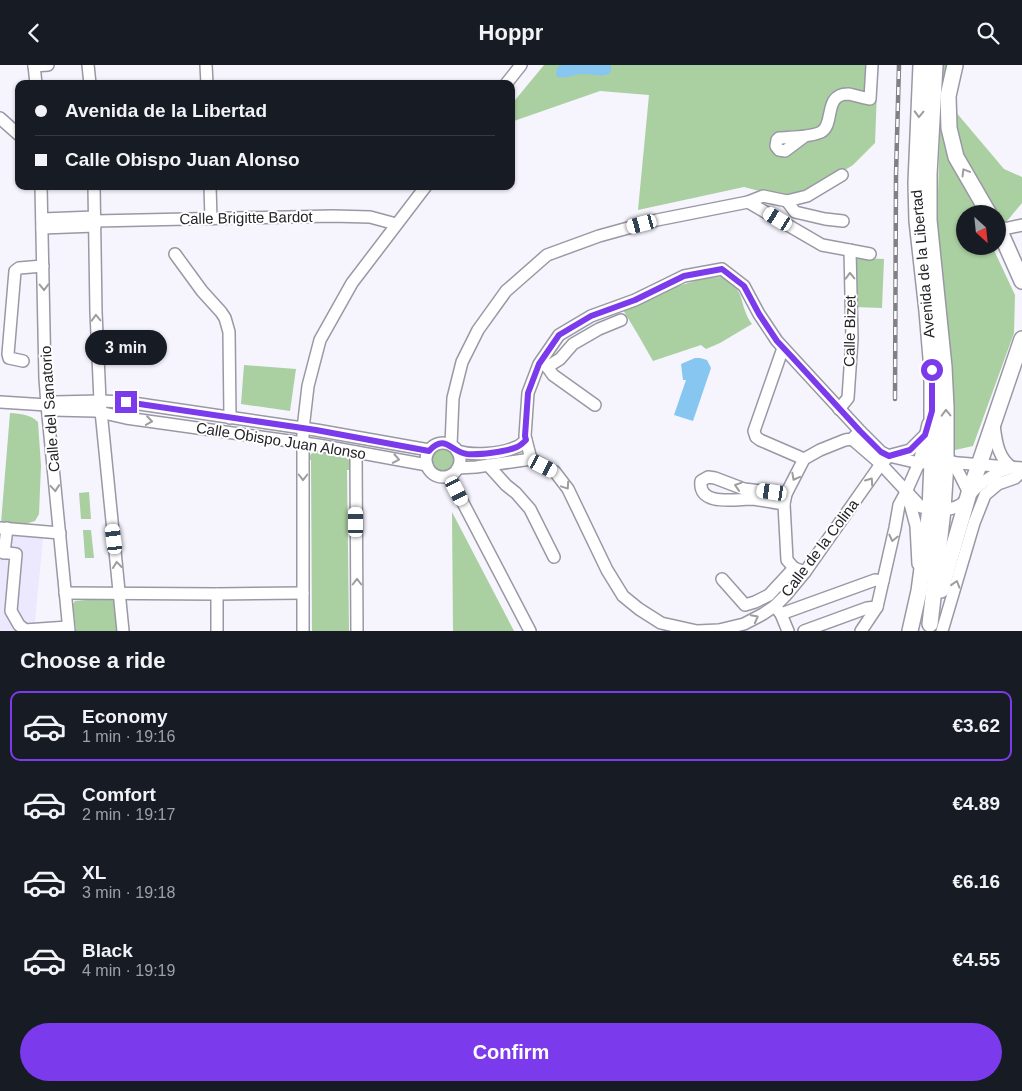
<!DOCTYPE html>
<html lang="en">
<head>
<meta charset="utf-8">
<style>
  body { margin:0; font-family:Helvetica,sans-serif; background:#20242c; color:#f1f3f6; height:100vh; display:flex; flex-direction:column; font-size:19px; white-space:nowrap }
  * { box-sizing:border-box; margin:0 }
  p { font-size:16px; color:#9ea1a6 }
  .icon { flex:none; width:28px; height:28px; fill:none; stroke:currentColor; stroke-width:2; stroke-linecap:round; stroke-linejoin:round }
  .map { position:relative; height:566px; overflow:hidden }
  .panel { display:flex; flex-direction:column; background:#171b24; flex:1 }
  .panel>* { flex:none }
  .banner { position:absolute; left:15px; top:15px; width:500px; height:110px; border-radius:10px; box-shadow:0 1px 4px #0004; display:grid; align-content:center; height:110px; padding:0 20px; background:#171b24 }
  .needle { width:32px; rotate:153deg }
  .fabs { position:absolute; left:956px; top:140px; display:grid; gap:10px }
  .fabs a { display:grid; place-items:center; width:50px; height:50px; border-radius:50%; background:#171b24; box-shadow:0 1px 4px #0004; font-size:25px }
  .end { position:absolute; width:22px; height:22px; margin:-11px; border:6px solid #7c3aed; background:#fff; box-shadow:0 0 0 2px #fff }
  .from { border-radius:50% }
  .bubble { position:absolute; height:35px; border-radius:18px; background:#171b24; box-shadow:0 1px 4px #0004; font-size:16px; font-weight:600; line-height:35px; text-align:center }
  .car { position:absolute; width:15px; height:30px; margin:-15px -8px; border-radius:6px; box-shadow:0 0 4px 1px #0007; background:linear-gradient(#fff 24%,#345 0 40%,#fff 0 76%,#345 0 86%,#fff 0) }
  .banner b { display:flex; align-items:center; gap:18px; height:48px; font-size:19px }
  .banner b+b { border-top:1px solid #363941 }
  .banner i { width:12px; height:12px; background:#f1f3f6 }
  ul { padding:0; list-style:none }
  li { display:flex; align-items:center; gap:15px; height:70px; margin:0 10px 8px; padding:0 10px; border:2px solid transparent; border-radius:10px }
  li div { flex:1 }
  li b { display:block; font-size:19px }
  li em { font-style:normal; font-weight:600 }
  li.active { border-color:#7c3aed }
  li>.icon { width:45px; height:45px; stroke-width:1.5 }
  h2 { padding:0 20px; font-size:22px; line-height:60px }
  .primary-button { display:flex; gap:10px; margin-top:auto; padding:10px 20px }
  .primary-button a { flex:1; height:58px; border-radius:30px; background:#7c3aed; color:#fff; font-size:20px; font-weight:600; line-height:58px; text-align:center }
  header { display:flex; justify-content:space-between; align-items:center; height:65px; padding:0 20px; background:#171b24; font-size:22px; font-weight:600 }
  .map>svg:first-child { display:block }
  .built { fill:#ece8fe }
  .green { fill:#aacfa0 }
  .water { fill:#87c6f1 }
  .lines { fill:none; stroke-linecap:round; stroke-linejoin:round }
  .minor-casing { stroke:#9a98a5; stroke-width:14 }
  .major-casing { stroke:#9a98a5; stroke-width:18 }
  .minor { stroke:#fff; stroke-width:11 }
  .major { stroke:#fff; stroke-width:15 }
  .rail-casing { stroke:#818086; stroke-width:4.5 }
  .rail { stroke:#fff; stroke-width:2.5; stroke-dasharray:8; stroke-linecap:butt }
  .oneway { stroke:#9d9c9f }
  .route { stroke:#7c3aed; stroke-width:6 }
  .labels { text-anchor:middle; stroke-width:4; stroke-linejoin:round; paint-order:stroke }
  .street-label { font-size:15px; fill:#252429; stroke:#fff }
</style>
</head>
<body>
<header><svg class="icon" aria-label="back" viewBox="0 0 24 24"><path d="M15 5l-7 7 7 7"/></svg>Hoppr<svg class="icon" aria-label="search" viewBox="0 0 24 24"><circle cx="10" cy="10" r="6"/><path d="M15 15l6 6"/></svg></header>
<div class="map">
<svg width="1022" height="566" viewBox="0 0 1022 566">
  <rect width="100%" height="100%" fill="#f6f4fd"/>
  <polygon class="built" points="0,467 38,470 43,474 34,566 0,566"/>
  <g class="green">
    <polygon points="544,0 878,0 875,78 853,100 811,126 790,134 744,122 638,145 649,30 600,26 511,57 511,40"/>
    <polygon points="942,0 950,0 944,33 1004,104 1022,112 1022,138 998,167 998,149 965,149 965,181 992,181 1015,230 1014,268 973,381 955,385 946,255 937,158"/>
    <polygon points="857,193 884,194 882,243 855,242"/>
    <path d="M 721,212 C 747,223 738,240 752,259 L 720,278 L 706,284 L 701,280 L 653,296 L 637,268 L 623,245 C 654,231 686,214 721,212 Z"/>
    <polygon points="244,300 296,304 290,346 241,339"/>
    <path d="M 10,348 C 22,349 29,349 38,357 L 41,401 L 39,449 L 35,456 L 25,459 L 1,458 Z"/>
    <circle cx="443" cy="395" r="12"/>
    <polygon points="314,387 344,391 350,396 350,405 347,405 349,566 312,566 311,395 308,394 311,389"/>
    <polygon points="89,427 91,454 81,454 79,428"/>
    <polygon points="452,447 514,566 453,566"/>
    <polygon points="83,465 91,465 94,493 85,493"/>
    <polygon points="107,533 112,534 115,539 118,566 76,566 73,539 75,536"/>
  </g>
  <g class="water">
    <path d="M 560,0 L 611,0 L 611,7 C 602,14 593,8 583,9 C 574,9 567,14 558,12 L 556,10 L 557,3 Z"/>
    <polygon points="695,293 700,293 707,295 711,303 710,306 693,356 674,350 686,315 683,315 681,299"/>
  </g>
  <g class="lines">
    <g class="minor-casing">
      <g id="minor">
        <polyline points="34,0 36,19"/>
        <polyline points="88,0 90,19"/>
        <polyline points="206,0 207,19"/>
        <polyline points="34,1 48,0"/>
        <polyline points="506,19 521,0"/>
        <polyline points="0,53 19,70"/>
        <path d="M 805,71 L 785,86 L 779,85 L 776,81 L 777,75 L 779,73 C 790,72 812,72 821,67 C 835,60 823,29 848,29 C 855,30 863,33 870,34 L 872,0"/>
        <polyline points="41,121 45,313 47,340 69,566"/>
        <polyline points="94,121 96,247 100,336 123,566"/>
        <polyline points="210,121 211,154"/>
        <polyline points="787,136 795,147 825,154 843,156"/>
        <polyline points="748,137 822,180 870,189"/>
        <polyline points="42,154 95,152"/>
        <polyline points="95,156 332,151 370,152 396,159"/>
        <polyline points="42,163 95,161"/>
        <polyline points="999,165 1022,160"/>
        <polyline points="175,189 202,226 221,247 225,253 229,267 230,353"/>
        <polyline points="783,283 754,366 756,372 760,375 804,394"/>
        <polyline points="23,296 9,293 8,289 15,206 19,203 43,201"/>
        <polyline points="543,296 553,310 595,340"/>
        <polyline points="547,302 560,294 573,279 599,264 621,255"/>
        <polyline points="0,337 47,340 55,337 100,336 126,337 316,365 429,385"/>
        <polyline points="47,340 53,345 95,346 126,353 318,380 427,400"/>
        <polyline points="839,344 848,333 852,274 850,185"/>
        <path d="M 994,360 C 996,376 998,394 1013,403"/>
        <path d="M 852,374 L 881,399 L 921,442 C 934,445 948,447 960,440 C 966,436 970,430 974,425 C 984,416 995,407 1008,404"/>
        <circle cx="443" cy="395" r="17"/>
        <polyline points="451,380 453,333 462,297 478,265 506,226 547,190 599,171 657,155 748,137 763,131 787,136 807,131 842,110"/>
        <path d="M 457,386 C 473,391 501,389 516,382 C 520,381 523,378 526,375"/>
        <polyline points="356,387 357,566"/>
        <polyline points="891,390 910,385 925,370"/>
        <polyline points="889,391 881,399 805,507 786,530 775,541 763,549 744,559 719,565 697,566 661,558 639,544 623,531 607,505 568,424 555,407 531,394 525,371 528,328 539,299 559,270 591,251 635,235 684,211 722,204 744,221 759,249 777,276 860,366 881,387 889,391 919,398 946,397 1022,403"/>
        <polyline points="953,397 961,412 969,428"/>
        <polyline points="488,400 506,420 516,428 530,444 554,492"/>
        <polyline points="458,403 476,402 531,394"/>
        <polyline points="449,411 530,566"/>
        <polyline points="908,431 916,461 918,499"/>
        <path d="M 784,439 C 774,438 763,435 752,434 C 736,434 698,442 701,416 L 708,412 L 715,413 L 744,424 L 786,429"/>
        <polyline points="0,463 60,468"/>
        <polyline points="0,487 16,489 11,546 19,560 25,565 68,562"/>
        <polyline points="4,488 7,463"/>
        <polyline points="805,507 794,503 787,495 784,439 786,429 804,394 820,385 845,375 852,374 857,369"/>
        <polyline points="722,514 745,540 755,537 769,530 794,503"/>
        <polyline points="65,528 217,529 303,528"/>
        <polyline points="217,529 217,566"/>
        <polyline points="775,541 781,549 875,515 883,516"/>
        <polyline points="781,549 788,566"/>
        <polyline points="303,566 303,364 308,321 320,275 352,218 426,121"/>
        <polyline points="804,566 867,543 877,542"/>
        <polyline points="861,566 877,542 895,463 899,440 906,427 919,398 928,359"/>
        <polyline points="942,566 974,458 985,430 998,419 1015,413 1022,406"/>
      </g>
    </g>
    <g class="major-casing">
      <g id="major">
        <polyline points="955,0 948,31 949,63 956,92 989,149"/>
        <polyline points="998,162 1022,216"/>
        <polyline points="941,525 969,428 979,400 1022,274"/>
        <polyline points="930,559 943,445 946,397 946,342 944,302 929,155 929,109 935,0"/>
        <polyline points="910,566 919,526 930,444 932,398 932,305 927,246 917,156 916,118 921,0"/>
      </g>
    </g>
    <use href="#minor" class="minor"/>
    <use href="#major" class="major"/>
    <g class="rail-casing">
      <polyline id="rail" points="895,334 896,109 899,0"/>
    </g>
    <use href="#rail" class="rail"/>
  </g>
  <defs><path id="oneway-chevron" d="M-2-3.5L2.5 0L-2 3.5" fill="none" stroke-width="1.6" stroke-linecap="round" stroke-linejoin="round" transform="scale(1.25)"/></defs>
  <g class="oneway">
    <use href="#oneway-chevron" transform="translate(919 49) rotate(92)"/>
    <use href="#oneway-chevron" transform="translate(965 107) rotate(-121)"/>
    <use href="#oneway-chevron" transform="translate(850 211) rotate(-91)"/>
    <use href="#oneway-chevron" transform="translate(44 222) rotate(89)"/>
    <use href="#oneway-chevron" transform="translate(96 253) rotate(-92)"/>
    <use href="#oneway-chevron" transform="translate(946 348) rotate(-91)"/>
    <use href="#oneway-chevron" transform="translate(149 356) rotate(8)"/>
    <use href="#oneway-chevron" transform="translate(396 394) rotate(11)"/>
    <use href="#oneway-chevron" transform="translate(303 412) rotate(90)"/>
    <use href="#oneway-chevron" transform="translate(795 412) rotate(118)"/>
    <use href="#oneway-chevron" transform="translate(870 416) rotate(-55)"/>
    <use href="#oneway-chevron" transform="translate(566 421) rotate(56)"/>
    <use href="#oneway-chevron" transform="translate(738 421) rotate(-162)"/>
    <use href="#oneway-chevron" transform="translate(55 423) rotate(85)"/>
    <use href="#oneway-chevron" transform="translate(893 473) rotate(103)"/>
    <use href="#oneway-chevron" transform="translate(117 500) rotate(-97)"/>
    <use href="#oneway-chevron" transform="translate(357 517) rotate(-90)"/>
    <use href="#oneway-chevron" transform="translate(956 519) rotate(-73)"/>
    <use href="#oneway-chevron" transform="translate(755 553) rotate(-28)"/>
  </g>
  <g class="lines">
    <path class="route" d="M 126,337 L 316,365 L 429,386 C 445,368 451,387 467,389 C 478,390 506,387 517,382 C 520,381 523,378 526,375 L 525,371 L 528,328 L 539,299 L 559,270 L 591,251 L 635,235 L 684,211 L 722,204 L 744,221 L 759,249 L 777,276 L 792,292 L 860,366 L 881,387 L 889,391 L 910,385 L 925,370 L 932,346 L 932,305"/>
  </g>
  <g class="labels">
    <g class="street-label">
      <text transform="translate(246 153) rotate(-1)" y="5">Calle Brigitte Bardot</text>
      <text transform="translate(923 199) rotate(-95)" y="5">Avenida de la Libertad</text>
      <text transform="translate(850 266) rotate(-89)" y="5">Calle Bizet</text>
      <text transform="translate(50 344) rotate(-94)" y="5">Calle del Sanatorio</text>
      <text transform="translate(281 376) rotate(9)" y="5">Calle Obispo Juan Alonso</text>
      <text transform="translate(820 483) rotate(-53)" y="5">Calle de la Colina</text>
    </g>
  </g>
</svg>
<div class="fabs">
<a><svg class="needle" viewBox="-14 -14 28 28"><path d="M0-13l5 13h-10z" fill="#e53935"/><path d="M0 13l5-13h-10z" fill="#9ea1a6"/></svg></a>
</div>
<i class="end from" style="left:932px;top:305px"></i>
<i class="end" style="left:126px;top:337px"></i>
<div class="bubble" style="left:85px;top:265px;width:82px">3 min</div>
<i class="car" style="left:778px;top:154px;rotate:301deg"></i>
<i class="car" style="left:642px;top:159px;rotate:255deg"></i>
<i class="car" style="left:543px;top:401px;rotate:117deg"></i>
<i class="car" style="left:457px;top:426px;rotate:153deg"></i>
<i class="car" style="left:772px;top:427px;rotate:278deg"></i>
<i class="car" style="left:356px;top:457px;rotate:0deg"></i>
<i class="car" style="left:114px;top:474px;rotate:353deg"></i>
<div class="banner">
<b><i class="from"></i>Avenida de la Libertad</b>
<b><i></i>Calle Obispo Juan Alonso</b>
</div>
</div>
<section class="panel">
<h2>Choose a ride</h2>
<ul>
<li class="active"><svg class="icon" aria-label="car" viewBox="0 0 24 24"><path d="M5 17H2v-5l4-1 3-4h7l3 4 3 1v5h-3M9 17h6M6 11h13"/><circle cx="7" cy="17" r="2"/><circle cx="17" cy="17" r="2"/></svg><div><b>Economy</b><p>1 min · 19:16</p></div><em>€3.62</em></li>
<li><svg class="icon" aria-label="car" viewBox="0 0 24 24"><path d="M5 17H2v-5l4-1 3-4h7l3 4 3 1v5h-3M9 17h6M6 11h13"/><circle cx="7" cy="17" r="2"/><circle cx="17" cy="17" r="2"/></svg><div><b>Comfort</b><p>2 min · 19:17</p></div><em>€4.89</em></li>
<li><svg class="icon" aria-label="car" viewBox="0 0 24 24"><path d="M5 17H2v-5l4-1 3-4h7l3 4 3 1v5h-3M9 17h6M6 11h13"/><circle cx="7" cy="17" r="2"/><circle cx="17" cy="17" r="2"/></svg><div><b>XL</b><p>3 min · 19:18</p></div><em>€6.16</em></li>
<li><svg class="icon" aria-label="car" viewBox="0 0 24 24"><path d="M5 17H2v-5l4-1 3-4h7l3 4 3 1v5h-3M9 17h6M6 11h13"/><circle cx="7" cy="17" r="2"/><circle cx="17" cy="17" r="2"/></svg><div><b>Black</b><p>4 min · 19:19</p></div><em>€4.55</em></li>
</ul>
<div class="primary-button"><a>Confirm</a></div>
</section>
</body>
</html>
